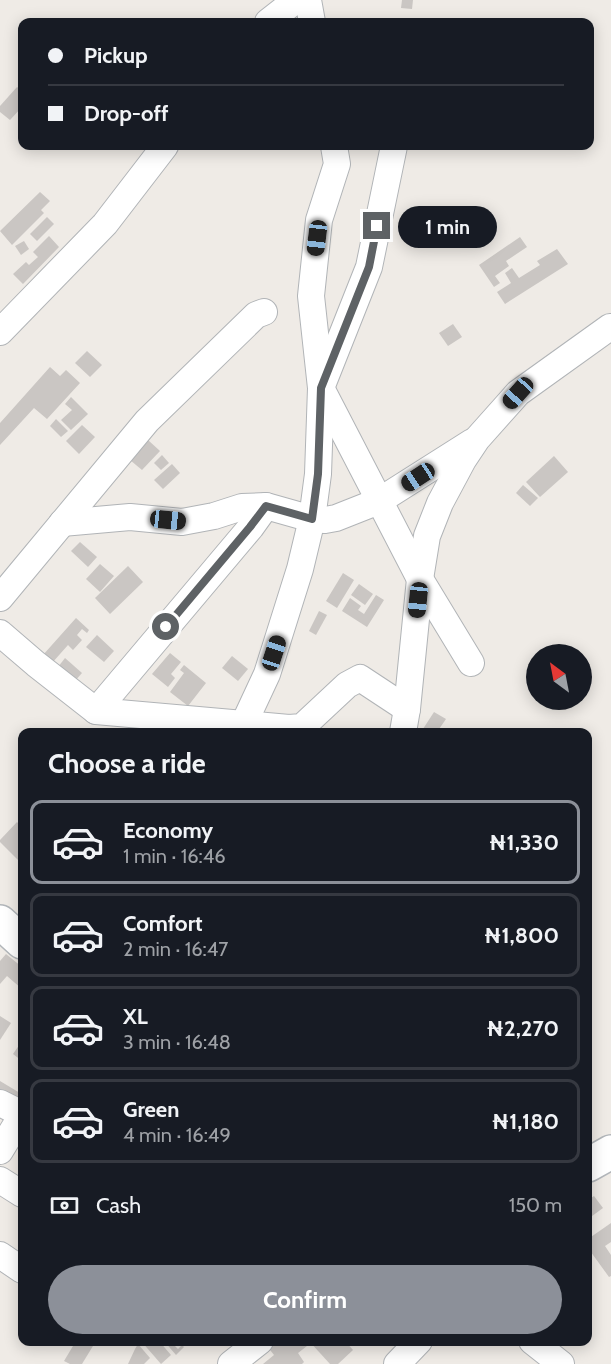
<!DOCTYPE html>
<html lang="en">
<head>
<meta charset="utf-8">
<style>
  body { margin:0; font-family:Cabin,sans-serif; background:#242831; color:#f1f3f6; height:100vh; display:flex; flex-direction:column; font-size:22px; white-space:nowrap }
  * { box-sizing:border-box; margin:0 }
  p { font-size:20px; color:#9ea1a6 }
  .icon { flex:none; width:33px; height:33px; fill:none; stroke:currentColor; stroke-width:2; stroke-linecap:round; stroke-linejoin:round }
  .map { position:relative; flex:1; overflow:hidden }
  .sheet { position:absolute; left:18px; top:728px; width:574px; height:618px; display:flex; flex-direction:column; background:#171b24; border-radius:12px; box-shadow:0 3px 15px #0003 }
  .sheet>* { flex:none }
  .guide { position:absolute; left:18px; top:18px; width:576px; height:132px; border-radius:12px; box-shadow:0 3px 15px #0003; display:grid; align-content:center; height:132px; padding:0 30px; background:#171b24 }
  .needle { width:39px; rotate:328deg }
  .fabs { position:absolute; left:526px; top:644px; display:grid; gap:12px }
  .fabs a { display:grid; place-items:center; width:66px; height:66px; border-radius:50%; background:#171b24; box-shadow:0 3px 15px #0003; font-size:30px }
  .end { position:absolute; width:27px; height:27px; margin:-14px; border:8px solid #5e6265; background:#fff; box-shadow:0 0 0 3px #fff }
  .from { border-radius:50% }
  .bubble { position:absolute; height:42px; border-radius:21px; background:#171b24; box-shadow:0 3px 15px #0003; font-size:20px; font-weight:800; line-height:42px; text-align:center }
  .car { position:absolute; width:18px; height:36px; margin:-18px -9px; border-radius:8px; box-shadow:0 0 4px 2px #0007; background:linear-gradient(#222 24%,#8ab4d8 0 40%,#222 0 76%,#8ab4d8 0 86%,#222 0) }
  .guide b { display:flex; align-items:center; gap:21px; height:57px; font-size:22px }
  .guide b+b { border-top:2px solid #363941 }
  .guide i { width:15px; height:15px; background:#f1f3f6 }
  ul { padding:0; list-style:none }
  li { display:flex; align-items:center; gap:18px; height:84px; margin:0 12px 9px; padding:0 18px; border:3px solid #363941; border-radius:12px }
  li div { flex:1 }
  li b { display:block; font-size:22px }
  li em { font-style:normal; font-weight:800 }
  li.on { border-color:#8c9099 }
  li>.icon { width:54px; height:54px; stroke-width:1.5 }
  h2 { padding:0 30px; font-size:27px; line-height:72px }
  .pay { display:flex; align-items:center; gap:15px; height:66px; padding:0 30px; font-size:22px }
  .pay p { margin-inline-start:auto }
  .cta { display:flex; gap:12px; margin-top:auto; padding:12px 30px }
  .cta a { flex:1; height:69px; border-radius:36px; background:#8c9099; color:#fff; font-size:24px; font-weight:800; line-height:69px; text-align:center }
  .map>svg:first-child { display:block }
  .building { fill:#cac6c3 }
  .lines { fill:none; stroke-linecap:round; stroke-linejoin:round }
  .street-casing { stroke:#b1b4b7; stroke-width:28 }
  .secondary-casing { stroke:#b2b6ba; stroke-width:36 }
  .street { stroke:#fff; stroke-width:26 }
  .secondary { stroke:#fff; stroke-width:33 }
  .route { stroke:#5e6265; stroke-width:8 }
</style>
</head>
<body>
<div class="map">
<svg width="611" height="1364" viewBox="0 0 611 1364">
  <rect width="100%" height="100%" fill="#efebe6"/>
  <g class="building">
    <polygon points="402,0 413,0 412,9 401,8"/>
    <polygon points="17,87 22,91 22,107 10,120 0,112 0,106"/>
    <polygon points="40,192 50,201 41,210 44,213 12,245 0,231"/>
    <polygon points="47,217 54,224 37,241 30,234"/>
    <polygon points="49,236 59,247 23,284 13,274 26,262 29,265 38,257 33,252"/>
    <polygon points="520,237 527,247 506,261 509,266 495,276 500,283 494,287 479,265"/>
    <polygon points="24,241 29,249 21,255 15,246"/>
    <polygon points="557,249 568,264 505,304 497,292 511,283 505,273 512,268 519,278 540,265 537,261"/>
    <polygon points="453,324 462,337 448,346 439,333"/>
    <polygon points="87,351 102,365 90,377 75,363"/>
    <polygon points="50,367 60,376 66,370 80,383 47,419 34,408 0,445 0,423"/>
    <polygon points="71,397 88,414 71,430 61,420 72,410 65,404"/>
    <polygon points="56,419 68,431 61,437 50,426"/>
    <polygon points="82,425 95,437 79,454 66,441"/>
    <polygon points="148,440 160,451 142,470 130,460"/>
    <polygon points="162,455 169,463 161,470 154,463"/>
    <polygon points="554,456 568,472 540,497 526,482"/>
    <polygon points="172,464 180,473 163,489 154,480"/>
    <polygon points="523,485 538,498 530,506 516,493"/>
    <polygon points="80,542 97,557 88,567 71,551"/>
    <polygon points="100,564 114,576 100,592 86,579"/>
    <polygon points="128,566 143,582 110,614 95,598"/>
    <polygon points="343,573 354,580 337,608 326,601"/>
    <polygon points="359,584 373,594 365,605 351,595"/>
    <polygon points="376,595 384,600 367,627 342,611 350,598 361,606 358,610 364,614"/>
    <polygon points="319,611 327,615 316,635 309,631"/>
    <polygon points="76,618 89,630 87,633 82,629 77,635 82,640 73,650 68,645 52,663 43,655"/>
    <polygon points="97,635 114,651 104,662 86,647"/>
    <polygon points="170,653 181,662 171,674 175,678 168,687 152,674"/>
    <polygon points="232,656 248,669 238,681 222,668"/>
    <polygon points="65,658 82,673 75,681 58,667"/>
    <polygon points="184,665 206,683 188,706 170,692 184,673 180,670"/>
    <polygon points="434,712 446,719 437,732 421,732"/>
    <polygon points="17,822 22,827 22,864 0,842 0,840"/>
    <polygon points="6,954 22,967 22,989 7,976 0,984 0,961"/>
    <polygon points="0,1016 11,1023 0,1040"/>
    <polygon points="22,1041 22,1061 13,1054"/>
    <polygon points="0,1081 20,1093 22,1089 22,1107 0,1094"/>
    <polygon points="594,1196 603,1208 588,1219 588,1200"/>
    <polygon points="611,1223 611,1242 605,1246 611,1255 611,1276 609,1277 588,1248 588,1239"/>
    <polygon points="76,1341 96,1341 82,1364 70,1364 64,1361"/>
    <polygon points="141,1341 159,1341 171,1355 161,1364"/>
    <polygon points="164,1341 180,1341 175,1346 178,1349 182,1345 184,1347 176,1355"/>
    <polygon points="273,1341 287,1341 289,1343 291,1341 302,1341 307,1346 298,1353 304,1362 302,1364 263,1364 274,1355 267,1346"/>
    <polygon points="309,1341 345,1341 353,1350 338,1364 330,1364"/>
    <polygon points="138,1344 150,1358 144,1364 128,1364 135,1349"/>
  </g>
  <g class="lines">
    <g class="street-casing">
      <g id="street">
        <polyline points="308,0 312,22"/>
        <polyline points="268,22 296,0"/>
        <polyline points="334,146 337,164 319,220 311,296 321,388 420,579 471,663"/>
        <polyline points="0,332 105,224 165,146"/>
        <polyline points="62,523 130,517 182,522 214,516 242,507 266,506 312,519 325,520 336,518 379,501 472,442"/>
        <polyline points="0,598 147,421 256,315 264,312"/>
        <polyline points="0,633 36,664 96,711 289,728 302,727 347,685 360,678 407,709"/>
        <polyline points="96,711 251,527 266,506"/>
        <polyline points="240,732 267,674 300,569 312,519 318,474 321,388 369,267 394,146"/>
        <polyline points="403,732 407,709 420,579 427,536 440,503 463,460 477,439 518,393 610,327"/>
        <polyline points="0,1103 22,1114"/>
        <polyline points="0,1151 22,1115"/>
        <polyline points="0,1180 22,1194"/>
        <polyline points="0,1255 22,1270"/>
        <polyline points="532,1341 561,1364"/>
        <polyline points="231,1364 260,1341"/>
        <polyline points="397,1364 419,1341"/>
      </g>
    </g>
    <g class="secondary-casing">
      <g id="secondary">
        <polyline points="0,922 22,942"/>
        <polyline points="588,1165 611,1152"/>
      </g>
    </g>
    <use href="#street" class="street"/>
    <use href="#secondary" class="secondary"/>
  </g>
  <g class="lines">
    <polyline class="route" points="166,627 250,527 266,506 312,519 318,474 321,388 369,267 377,226"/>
  </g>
</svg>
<div class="fabs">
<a><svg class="needle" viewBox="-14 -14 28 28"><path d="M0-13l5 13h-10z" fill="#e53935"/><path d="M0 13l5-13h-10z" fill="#9ea1a6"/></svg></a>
</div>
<i class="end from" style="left:166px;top:627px"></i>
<i class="end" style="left:377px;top:226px"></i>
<div class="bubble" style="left:398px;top:206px;width:99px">1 min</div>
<i class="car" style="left:317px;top:238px;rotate:187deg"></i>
<i class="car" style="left:518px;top:393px;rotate:222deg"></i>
<i class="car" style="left:418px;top:477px;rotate:237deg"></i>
<i class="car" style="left:168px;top:520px;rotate:96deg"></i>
<i class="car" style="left:418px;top:600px;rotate:186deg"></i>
<i class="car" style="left:274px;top:653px;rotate:18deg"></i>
<div class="guide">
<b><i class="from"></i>Pickup</b>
<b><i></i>Drop-off</b>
</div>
<section class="sheet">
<h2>Choose a ride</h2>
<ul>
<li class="on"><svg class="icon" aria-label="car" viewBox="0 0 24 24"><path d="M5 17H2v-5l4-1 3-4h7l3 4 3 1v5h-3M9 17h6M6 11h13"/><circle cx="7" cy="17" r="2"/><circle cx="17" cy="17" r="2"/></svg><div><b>Economy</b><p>1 min · 16:46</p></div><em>₦1,330</em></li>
<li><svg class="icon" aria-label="car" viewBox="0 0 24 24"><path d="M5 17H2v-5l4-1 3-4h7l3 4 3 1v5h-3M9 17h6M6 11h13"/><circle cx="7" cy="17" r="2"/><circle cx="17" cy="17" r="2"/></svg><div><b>Comfort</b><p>2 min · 16:47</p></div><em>₦1,800</em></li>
<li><svg class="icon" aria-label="car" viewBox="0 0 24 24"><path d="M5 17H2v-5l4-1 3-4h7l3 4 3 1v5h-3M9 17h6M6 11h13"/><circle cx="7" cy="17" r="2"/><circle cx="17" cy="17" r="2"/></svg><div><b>XL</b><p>3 min · 16:48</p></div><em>₦2,270</em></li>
<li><svg class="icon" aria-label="car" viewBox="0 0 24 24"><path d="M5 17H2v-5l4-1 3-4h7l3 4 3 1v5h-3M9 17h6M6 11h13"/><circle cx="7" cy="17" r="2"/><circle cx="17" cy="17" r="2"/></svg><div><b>Green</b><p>4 min · 16:49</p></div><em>₦1,180</em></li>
</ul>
<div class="pay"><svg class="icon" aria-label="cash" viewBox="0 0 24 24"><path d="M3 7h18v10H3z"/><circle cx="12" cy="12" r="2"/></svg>Cash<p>150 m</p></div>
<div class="cta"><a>Confirm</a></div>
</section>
</div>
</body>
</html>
